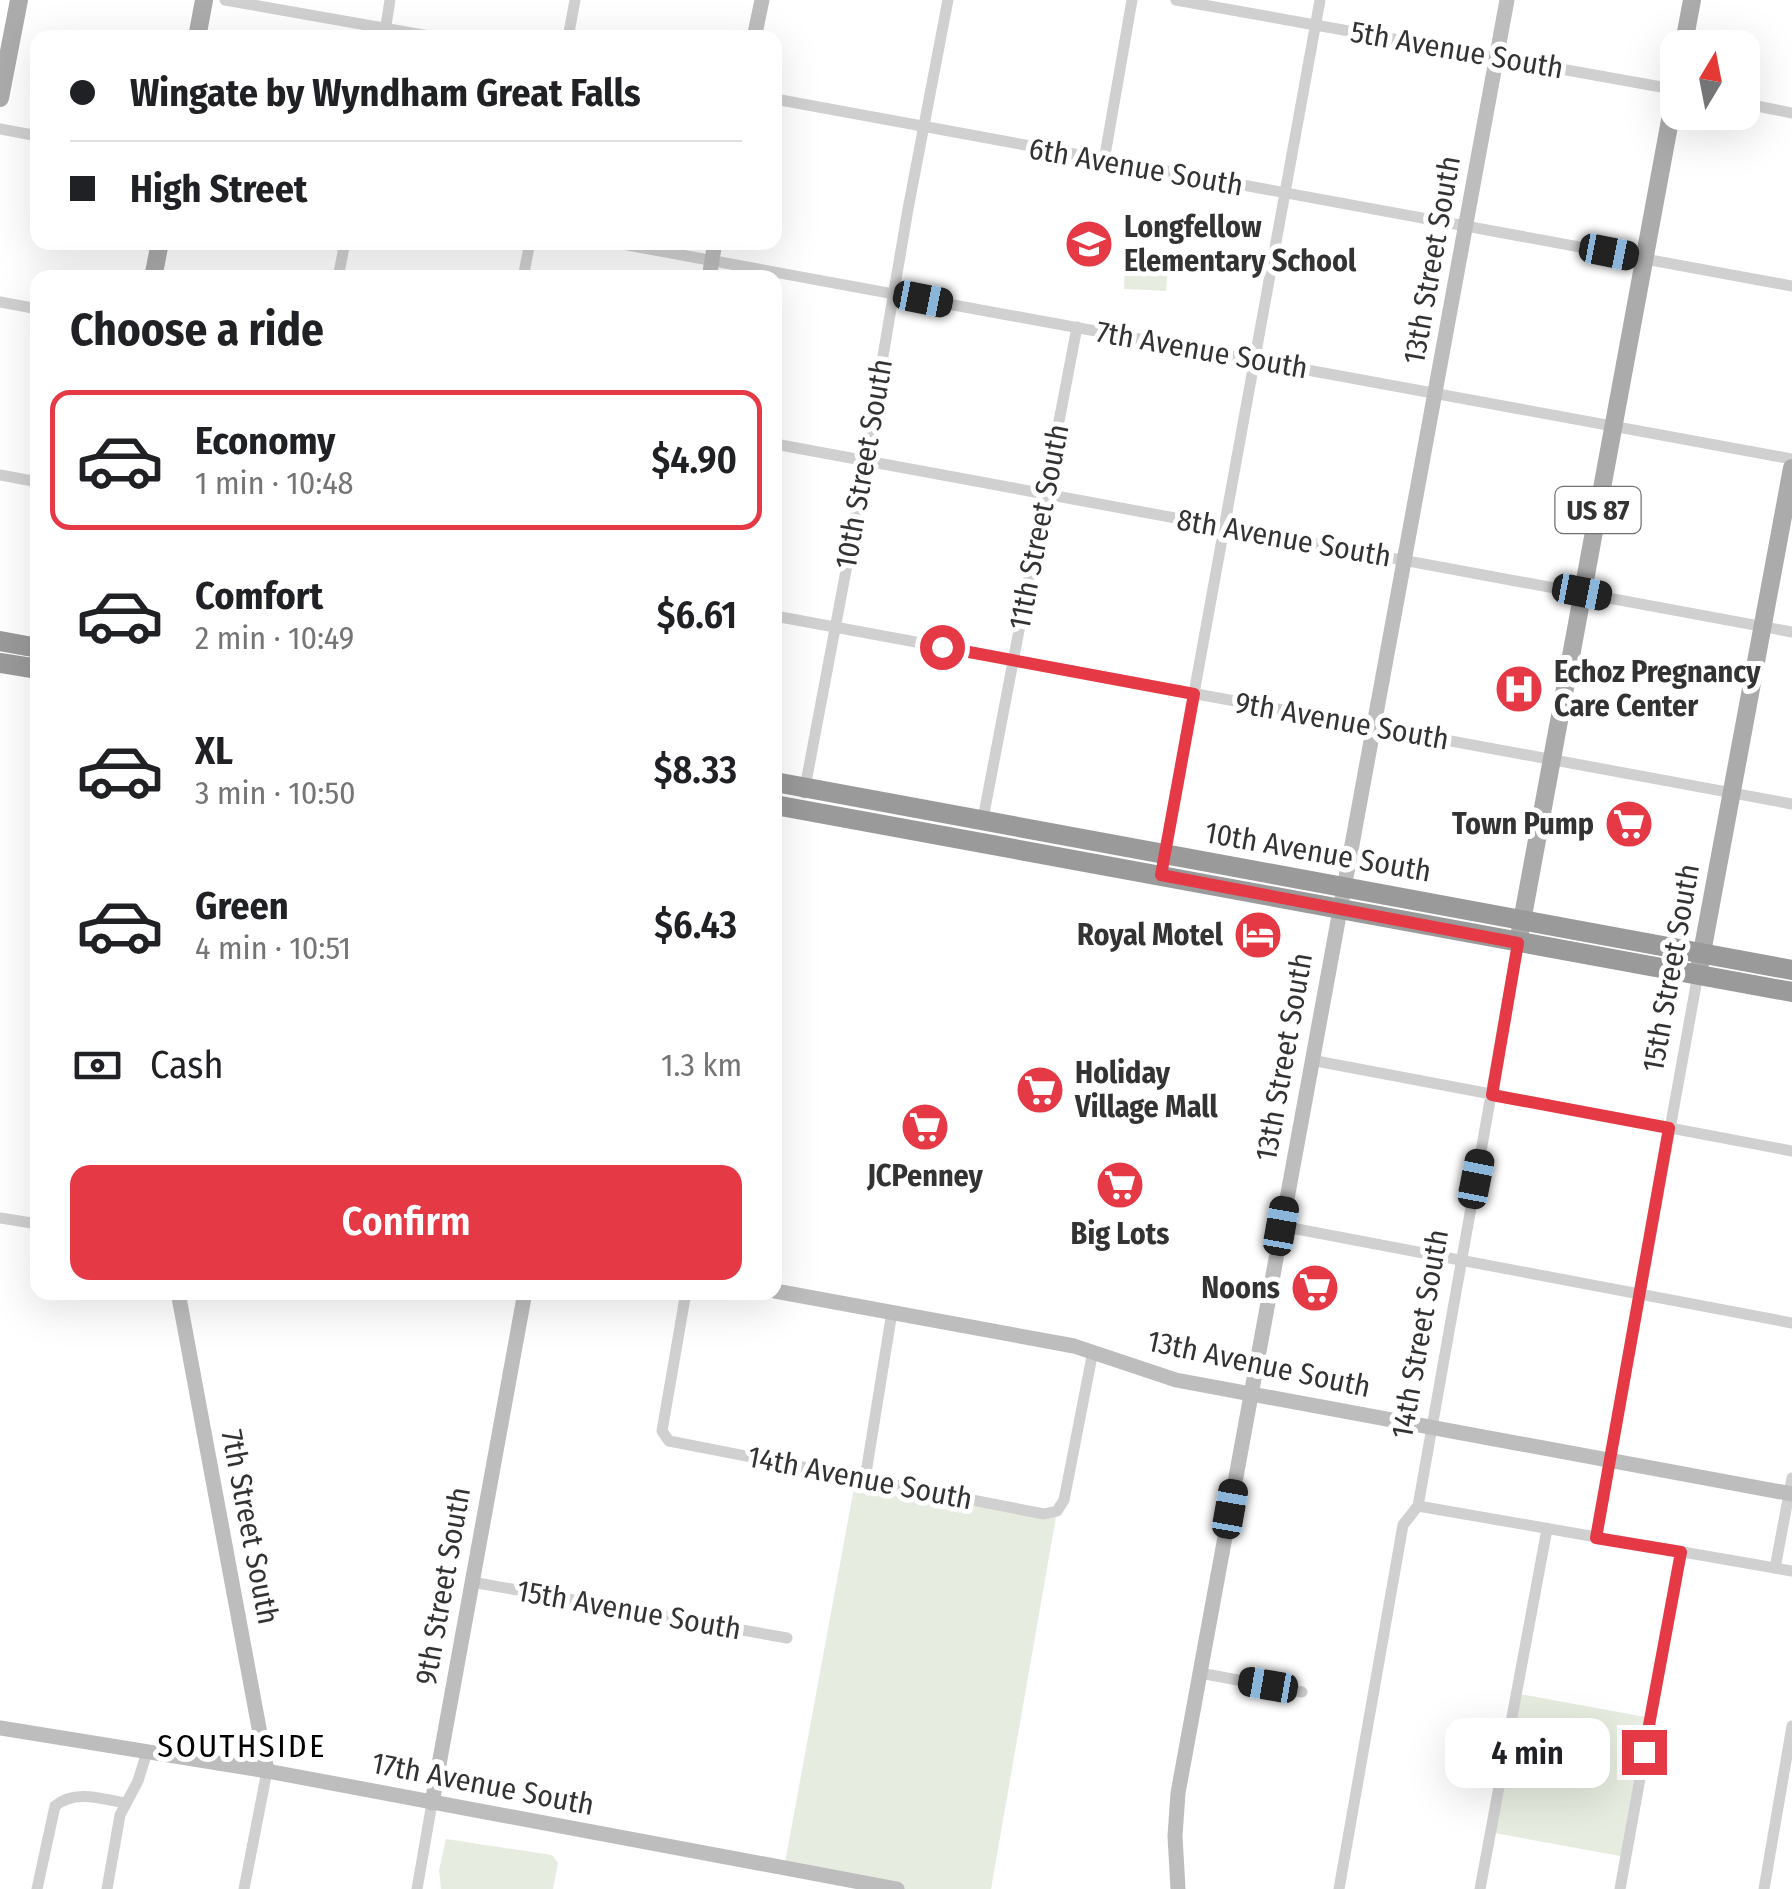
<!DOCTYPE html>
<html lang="en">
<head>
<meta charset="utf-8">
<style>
  body { margin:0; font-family:"Fira Sans Condensed",sans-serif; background:#f2f2f2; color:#202124; height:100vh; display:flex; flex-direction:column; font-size:38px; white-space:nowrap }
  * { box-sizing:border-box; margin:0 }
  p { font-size:32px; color:#757577 }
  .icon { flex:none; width:55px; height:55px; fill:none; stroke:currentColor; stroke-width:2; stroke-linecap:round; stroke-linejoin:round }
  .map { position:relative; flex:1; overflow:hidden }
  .panel { position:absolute; left:30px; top:270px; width:752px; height:1030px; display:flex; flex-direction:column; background:#fff; border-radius:20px; box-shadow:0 10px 40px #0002 }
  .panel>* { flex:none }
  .top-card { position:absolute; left:30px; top:30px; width:752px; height:220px; border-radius:20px; box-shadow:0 10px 40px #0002; display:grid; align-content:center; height:220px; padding:0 40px; background:#fff }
  .needle { width:65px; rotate:10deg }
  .buttons { position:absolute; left:1660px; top:30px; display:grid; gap:20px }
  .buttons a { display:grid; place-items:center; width:100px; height:100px; border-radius:20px; background:#fff; box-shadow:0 10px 40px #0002; font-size:50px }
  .end { position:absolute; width:45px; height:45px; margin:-22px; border:12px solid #e63946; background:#fff; box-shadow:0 0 0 5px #fff }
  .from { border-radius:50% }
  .bubble { position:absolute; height:70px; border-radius:20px; background:#fff; box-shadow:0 10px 40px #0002; font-size:32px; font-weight:600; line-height:70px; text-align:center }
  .car { position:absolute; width:30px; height:60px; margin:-30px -15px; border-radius:12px; box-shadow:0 0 8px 2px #0007; background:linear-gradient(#222 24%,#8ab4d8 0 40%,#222 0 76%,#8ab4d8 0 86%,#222 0) }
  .top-card b { display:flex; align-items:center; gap:35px; height:95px; font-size:38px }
  .top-card b+b { border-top:2px solid #e0e0e0 }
  .top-card i { width:25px; height:25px; background:#202124 }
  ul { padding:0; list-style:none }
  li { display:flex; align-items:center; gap:30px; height:140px; margin:0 20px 15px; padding:0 20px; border:5px solid transparent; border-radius:20px }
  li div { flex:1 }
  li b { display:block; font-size:38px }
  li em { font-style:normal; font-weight:600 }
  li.current { border-color:#e63946 }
  li>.icon { width:90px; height:90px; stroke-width:1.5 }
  h2 { padding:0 40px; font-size:45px; line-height:120px }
  .pay { display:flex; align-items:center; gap:25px; height:110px; padding:0 40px; font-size:38px }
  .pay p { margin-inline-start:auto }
  .cta { display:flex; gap:20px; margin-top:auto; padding:20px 40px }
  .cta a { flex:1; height:115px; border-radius:20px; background:#e63946; color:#fff; font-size:40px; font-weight:600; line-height:115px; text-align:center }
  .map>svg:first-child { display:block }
  .green { fill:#e6ecdf }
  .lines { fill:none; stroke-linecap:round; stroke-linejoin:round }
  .street { stroke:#d0d0d0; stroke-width:11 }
  .secondary { stroke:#bdbdbd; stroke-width:15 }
  .primary { stroke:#ababab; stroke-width:18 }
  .highway { stroke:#9a9a9a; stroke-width:20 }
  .route { stroke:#e63946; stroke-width:12 }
  .labels { text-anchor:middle; stroke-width:10; stroke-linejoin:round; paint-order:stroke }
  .shield { fill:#fff; stroke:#707070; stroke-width:2.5 }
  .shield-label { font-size:28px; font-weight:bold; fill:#333 }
  .street-label { font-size:30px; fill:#333; stroke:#fff }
  .poi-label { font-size:30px; font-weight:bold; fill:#333; stroke:#fff; text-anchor:start }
  .neighbourhood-label { font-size:32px; letter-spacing:2.5px; fill:#000; stroke:#fff }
</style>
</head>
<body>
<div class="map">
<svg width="1792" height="1889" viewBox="0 0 1792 1889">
  <rect width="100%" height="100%" fill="#fff"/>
  <g class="green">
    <polygon points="1125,264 1168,265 1166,291 1124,289"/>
    <polygon points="856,1477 1057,1511 991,1889 897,1889 784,1868"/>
    <polygon points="1514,1693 1651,1718 1626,1857 1489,1832"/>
    <polygon points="446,1839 552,1855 558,1863 553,1889 441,1889 439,1870"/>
  </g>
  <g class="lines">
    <g class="street">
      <polyline points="225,0 440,38"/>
      <polyline points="1176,0 1678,90"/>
      <polyline points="384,38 390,0"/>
      <polyline points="568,38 575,0"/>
      <polyline points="775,99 1792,286"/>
      <polyline points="1742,103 1792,113"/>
      <polyline points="0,129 38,136"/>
      <polyline points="1104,161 1132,0"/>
      <polyline points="611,242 1792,459"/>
      <polyline points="338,278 345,242"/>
      <polyline points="523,278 530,242"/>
      <polyline points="0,302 38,309"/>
      <polyline points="775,444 1792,632"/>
      <polyline points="0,475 38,482"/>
      <polyline points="775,616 1792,804"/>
      <polyline points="804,793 851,544 908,209 948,0"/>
      <polyline points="982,824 1077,327"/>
      <polyline points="1161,875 1320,0"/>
      <polyline points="1311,1060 1792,1151"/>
      <polyline points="0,1218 38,1224"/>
      <polyline points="1281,1226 1792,1323"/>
      <polyline points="686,1292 662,1431 669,1441 1044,1514 1057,1511 1064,1500 1093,1351"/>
      <polyline points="865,1479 892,1312"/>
      <polyline points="1418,1506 1792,1571"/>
      <polyline points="1596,1538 1698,974"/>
      <polyline points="1775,1568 1792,1478"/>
      <polyline points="472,1582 787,1638"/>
      <polyline points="1200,1673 1302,1692"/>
      <path d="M 37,1889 L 55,1806 C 75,1789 102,1799 126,1803"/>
      <polyline points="107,1889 120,1815 138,1781 147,1752"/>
      <polyline points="244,1889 267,1771"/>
      <polyline points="417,1889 432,1803"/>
      <polyline points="1339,1889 1403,1525 1418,1506 1518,943"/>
      <polyline points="1480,1889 1547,1529"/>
      <polyline points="1620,1889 1681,1552"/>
      <polyline points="1764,1889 1792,1726"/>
    </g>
    <g class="secondary">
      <polyline points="754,38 762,0"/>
      <polyline points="709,278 715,242"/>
      <polyline points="775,1291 1074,1346 1176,1380 1792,1494"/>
      <polyline points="178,1292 267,1771"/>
      <polyline points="0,1728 267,1771 897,1889"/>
      <polyline points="432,1803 525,1292"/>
      <polyline points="1178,1889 1175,1836 1178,1793 1507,0"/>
    </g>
    <g class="primary">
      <polyline points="197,38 204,0"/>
      <polyline points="1683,48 1692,0"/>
      <polyline points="0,98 19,0"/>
      <polyline points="153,278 160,242"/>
      <polyline points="1520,932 1678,77"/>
      <polyline points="1698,974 1792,468"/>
    </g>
    <g class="highway">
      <polyline points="0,641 38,648"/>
      <polyline points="0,663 38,669"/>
      <polyline points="775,782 1792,970"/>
      <polyline points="775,805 1792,992"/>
    </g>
  </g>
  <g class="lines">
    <polyline class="route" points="942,647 1194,694 1161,875 1518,943 1492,1095 1669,1128 1596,1538 1681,1552 1644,1752"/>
  </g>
  <defs>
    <g id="school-disc" transform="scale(2.5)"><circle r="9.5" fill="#e63946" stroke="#fff"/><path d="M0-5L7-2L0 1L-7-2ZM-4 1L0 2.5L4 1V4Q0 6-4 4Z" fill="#fff"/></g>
    <g id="hospital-disc" transform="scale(2.5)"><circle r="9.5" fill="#e63946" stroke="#fff"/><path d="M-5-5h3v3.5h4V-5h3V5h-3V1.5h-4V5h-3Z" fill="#fff"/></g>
    <g id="supermarket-disc" transform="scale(2.5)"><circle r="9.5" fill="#e63946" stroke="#fff"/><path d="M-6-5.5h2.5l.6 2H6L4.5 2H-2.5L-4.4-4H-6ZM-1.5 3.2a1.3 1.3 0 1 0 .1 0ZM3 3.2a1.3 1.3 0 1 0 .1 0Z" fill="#fff"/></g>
    <g id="hotel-disc" transform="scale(2.5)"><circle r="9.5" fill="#e63946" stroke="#fff"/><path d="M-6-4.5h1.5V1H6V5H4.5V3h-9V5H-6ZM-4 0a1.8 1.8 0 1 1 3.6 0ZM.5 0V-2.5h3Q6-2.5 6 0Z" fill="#fff"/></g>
  </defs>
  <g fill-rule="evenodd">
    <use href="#school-disc" x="1089" y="244"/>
    <use href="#hospital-disc" x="1519" y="689"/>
    <use href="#supermarket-disc" x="1629" y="824"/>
    <use href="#hotel-disc" x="1258" y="935"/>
    <use href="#supermarket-disc" x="1040" y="1090"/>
    <use href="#supermarket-disc" x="925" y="1127"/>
    <use href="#supermarket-disc" x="1120" y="1185"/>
    <use href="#supermarket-disc" x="1315" y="1288"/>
  </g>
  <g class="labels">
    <rect class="shield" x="1555.5" y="487" width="85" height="46" rx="8"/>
    <g class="shield-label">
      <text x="1598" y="520">US 87</text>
    </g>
    <g class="street-label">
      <text transform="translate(1457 50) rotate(10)" y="10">5th Avenue South</text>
      <text transform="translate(1136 167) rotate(10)" y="10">6th Avenue South</text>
      <text transform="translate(1432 260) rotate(-80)" y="10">13th Street South</text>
      <text transform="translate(1202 350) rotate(10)" y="10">7th Avenue South</text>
      <text transform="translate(864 464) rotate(-80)" y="10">10th Street South</text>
      <text transform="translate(1039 527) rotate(-79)" y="10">11th Street South</text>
      <text transform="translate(1284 538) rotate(10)" y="10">8th Avenue South</text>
      <text transform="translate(1342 721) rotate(10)" y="10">9th Avenue South</text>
      <text transform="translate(1318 852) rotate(10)" y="10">10th Avenue South</text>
      <text transform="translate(1671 968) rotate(-80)" y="10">15th Street South</text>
      <text transform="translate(1284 1057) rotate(-80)" y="10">13th Street South</text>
      <text transform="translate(1420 1334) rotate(-80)" y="10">14th Street South</text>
      <text transform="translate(1259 1364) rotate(12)" y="10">13th Avenue South</text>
      <text transform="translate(860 1478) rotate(11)" y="10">14th Avenue South</text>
      <text transform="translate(250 1527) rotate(79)" y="10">7th Street South</text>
      <text transform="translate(443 1586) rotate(-80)" y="10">9th Street South</text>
      <text transform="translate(629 1610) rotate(10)" y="10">15th Avenue South</text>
      <text transform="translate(483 1784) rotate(11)" y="10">17th Avenue South</text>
    </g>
    <g class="poi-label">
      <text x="1124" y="237">Longfellow<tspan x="1124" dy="34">Elementary School</tspan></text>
      <text x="1554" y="682">Echoz Pregnancy<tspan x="1554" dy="34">Care Center</tspan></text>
      <text x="1594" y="834" text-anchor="end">Town Pump</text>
      <text x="1223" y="945" text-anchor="end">Royal Motel</text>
      <text x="1075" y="1083">Holiday<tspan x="1075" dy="34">Village Mall</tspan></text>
      <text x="925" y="1186" text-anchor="middle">JCPenney</text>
      <text x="1120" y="1244" text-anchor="middle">Big Lots</text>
      <text x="1280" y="1298" text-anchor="end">Noons</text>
    </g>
    <g class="neighbourhood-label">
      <text x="242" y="1757">SOUTHSIDE</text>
    </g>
  </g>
</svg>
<div class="buttons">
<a><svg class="needle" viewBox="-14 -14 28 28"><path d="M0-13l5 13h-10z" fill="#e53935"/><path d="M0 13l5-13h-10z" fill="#757577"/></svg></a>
</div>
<i class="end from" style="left:942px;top:647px"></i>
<i class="end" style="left:1644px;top:1752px"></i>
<div class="bubble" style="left:1445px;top:1718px;width:165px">4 min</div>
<i class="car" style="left:1609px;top:252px;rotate:101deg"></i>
<i class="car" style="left:923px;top:299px;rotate:101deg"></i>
<i class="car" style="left:1582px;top:592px;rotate:101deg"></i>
<i class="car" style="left:1476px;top:1179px;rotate:11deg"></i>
<i class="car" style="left:1281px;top:1226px;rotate:10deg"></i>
<i class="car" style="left:1230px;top:1509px;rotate:10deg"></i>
<i class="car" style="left:1268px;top:1685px;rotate:280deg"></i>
<div class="top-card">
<b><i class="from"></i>Wingate by Wyndham Great Falls</b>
<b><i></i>High Street</b>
</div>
<section class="panel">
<h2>Choose a ride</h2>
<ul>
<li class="current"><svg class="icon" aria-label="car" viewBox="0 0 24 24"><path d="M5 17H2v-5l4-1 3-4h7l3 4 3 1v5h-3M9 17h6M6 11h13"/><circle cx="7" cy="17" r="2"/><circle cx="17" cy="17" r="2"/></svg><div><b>Economy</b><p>1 min · 10:48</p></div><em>$4.90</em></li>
<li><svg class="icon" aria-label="car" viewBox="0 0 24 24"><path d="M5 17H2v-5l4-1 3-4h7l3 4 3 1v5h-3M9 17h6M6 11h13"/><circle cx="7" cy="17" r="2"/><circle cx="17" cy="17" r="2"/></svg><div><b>Comfort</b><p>2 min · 10:49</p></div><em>$6.61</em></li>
<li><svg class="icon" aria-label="car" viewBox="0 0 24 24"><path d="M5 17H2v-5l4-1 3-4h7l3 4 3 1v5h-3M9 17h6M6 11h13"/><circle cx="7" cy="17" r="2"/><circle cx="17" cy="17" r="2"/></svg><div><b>XL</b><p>3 min · 10:50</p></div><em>$8.33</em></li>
<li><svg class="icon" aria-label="car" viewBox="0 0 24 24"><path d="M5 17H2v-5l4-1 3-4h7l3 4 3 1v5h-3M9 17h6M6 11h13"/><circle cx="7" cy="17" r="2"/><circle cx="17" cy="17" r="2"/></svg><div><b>Green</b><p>4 min · 10:51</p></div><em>$6.43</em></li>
</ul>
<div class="pay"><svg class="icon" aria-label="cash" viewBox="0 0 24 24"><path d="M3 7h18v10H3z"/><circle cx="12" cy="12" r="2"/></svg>Cash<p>1.3 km</p></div>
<div class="cta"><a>Confirm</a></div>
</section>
</div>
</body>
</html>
